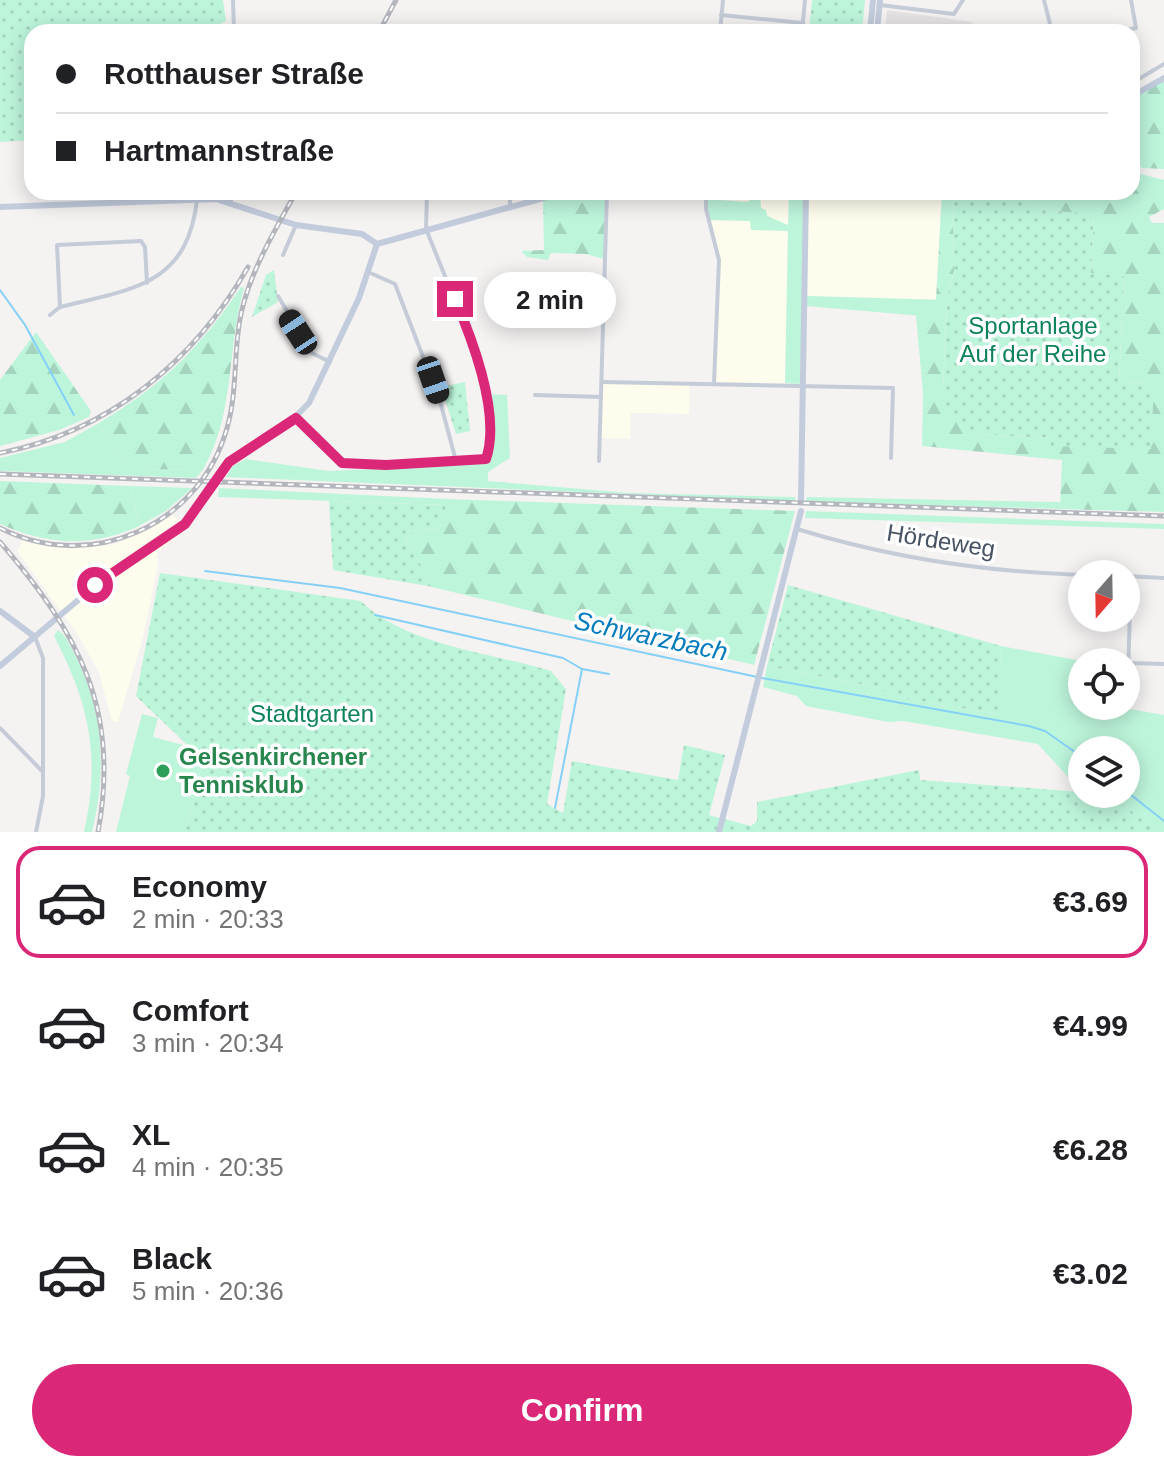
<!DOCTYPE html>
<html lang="en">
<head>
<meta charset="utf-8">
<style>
  body { margin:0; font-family:Arial,sans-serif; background:#f6f6f6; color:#202124; height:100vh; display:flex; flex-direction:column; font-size:30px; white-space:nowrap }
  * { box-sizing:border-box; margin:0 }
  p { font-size:26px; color:#757577 }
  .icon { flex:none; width:44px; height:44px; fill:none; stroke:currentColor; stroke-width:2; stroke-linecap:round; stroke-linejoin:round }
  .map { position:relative; height:832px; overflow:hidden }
  .drawer { display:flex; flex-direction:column; background:#fff; flex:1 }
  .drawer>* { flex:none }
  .top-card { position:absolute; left:24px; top:24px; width:1116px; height:176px; border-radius:24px; box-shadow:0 4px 20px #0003; display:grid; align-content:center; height:176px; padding:0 32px; background:#fff }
  .needle { width:52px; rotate:200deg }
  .controls { position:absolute; left:1068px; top:560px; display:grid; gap:16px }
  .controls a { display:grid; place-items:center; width:72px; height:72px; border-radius:50%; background:#fff; box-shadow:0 4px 20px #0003; font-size:40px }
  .end { position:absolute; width:36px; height:36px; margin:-18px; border:10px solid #db2777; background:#fff; box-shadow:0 0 0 4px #fff }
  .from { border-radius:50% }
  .bubble { position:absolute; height:56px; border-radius:28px; background:#fff; box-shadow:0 4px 20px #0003; font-size:26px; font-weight:600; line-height:56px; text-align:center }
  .car { position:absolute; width:24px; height:48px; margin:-24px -12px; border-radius:10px; box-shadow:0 0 6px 2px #0007; background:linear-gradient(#222 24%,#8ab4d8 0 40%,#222 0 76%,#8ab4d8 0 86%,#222 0) }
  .top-card b { display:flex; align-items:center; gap:28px; height:76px; font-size:30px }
  .top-card b+b { border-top:2px solid #e0e0e0 }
  .top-card i { width:20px; height:20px; background:#202124 }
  ul { padding:14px 0 0; list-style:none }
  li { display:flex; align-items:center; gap:24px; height:112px; margin:0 16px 12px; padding:0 16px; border:4px solid transparent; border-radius:24px }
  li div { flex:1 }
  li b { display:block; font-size:30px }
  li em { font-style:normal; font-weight:600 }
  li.selected { border-color:#db2777 }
  li>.icon { width:72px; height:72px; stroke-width:1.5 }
  .action { display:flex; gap:16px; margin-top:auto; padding:16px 32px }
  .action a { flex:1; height:92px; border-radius:48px; background:#db2777; color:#fff; font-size:32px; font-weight:600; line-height:92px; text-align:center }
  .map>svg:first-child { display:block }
  .commercial { fill:#fefcec }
  .education { fill:#e6e3e4 }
  .grass { fill:#bdf5db }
  .forest { fill:url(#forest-firs) }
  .park { fill:url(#park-dots) }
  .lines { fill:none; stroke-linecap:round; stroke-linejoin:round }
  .stream { stroke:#85d0f7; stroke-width:2 }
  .street { stroke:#c5ccd8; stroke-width:4 }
  .secondary { stroke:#c3ccdd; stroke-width:6 }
  .rail-casing { stroke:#b4b6bd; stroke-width:5 }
  .rail { stroke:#fff; stroke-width:2; stroke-dasharray:6; stroke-linecap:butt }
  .route { stroke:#db2777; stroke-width:10 }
  .leisure-dot { fill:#2e9e5b; stroke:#fff; stroke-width:3 }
  .labels { text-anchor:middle; stroke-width:7; stroke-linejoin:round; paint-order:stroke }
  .park-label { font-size:24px; fill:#0c8358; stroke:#fff }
  .street-label { font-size:24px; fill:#475262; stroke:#fff }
  .leisure-label { font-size:24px; font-weight:bold; fill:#27864d; stroke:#fff; text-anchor:start }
  .water-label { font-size:26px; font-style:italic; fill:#007bbd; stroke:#fff }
</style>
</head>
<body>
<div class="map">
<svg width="1164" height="832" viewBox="0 0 1164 832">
  <defs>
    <pattern id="forest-firs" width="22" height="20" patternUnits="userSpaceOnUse" patternTransform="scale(2)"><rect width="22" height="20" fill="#bdf5db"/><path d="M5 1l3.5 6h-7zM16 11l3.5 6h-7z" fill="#a4d4be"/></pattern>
    <pattern id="park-dots" width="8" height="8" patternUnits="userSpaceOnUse" patternTransform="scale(2)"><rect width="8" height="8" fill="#bdf5db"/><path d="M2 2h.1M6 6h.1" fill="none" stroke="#a4d4be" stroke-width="1.8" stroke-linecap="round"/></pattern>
  </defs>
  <rect width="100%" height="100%" fill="#f5f2f2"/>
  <g class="commercial">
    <polygon points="707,192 789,192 789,225 781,224 747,202 706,199"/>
    <polygon points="807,192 942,192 936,300 807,296"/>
    <polygon points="710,220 751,221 752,230 788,230 785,383 716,382 720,260"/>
    <polygon points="603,383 690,383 689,414 631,413 630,439 601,438"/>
    <polygon points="172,515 188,528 157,552 158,565 143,638 118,722 112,721 99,673 78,635 17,551 23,540 72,549 114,544"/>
  </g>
  <polygon class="education" points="887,10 973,22 971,32 885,32"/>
  <g class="grass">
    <polygon points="789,192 805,192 800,384 785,383 788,231 751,230 750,221 710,220 706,199 747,202 760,195 761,208 766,210 767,216 788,225"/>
    <polygon points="807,296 947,300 946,318 806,306"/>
    <polygon points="487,394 507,395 510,458 488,472 488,481 629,493 795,497 795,501 226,477 233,466 246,459 329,471 486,464 491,457"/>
    <polygon points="97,424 130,469 203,470 196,478 0,471 0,458 65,442"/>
    <polygon points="130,486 192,488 166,511 139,526"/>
    <polygon points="219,488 447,499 446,505 218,497"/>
    <polygon points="807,497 1060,502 1060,509 806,501"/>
    <polygon points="806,511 1164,524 1164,529 805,518"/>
    <path d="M 58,630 C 66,635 70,646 75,655 C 104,711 107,771 92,832 L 84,832 C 101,756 89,703 54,636 Z"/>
    <polygon points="1001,646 1082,661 1082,706 1113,706 1164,715 1164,832 1159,832 1109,794 1126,794 1126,750 1082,750 1082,789 1079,789 1038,744 903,721 888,722 806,706 797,696 763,687 767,666 877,687 897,697 998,714"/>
    <polygon points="142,714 158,718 153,737 187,746 183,762 201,767 185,832 116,832 130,776 126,774"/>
  </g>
  <g class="forest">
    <polygon points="1164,80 1164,169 1142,168 1132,157 1132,97"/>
    <polygon points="1137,173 1164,180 1164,209 1149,217 1152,223 1164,223 1164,512 1060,509 1062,460 922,446 923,393 916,315 946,318 943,390 974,434 1051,438 1051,445 1154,383 1119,382 1124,277 1091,273 1094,215 1054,211 1030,204 1031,192 1132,192 1132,177"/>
    <polygon points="571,192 606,192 604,259 586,254 551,253 548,260 527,257 521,251 544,250 543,199"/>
    <polygon points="942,192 953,192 954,271 947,300 936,300"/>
    <path d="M 241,287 L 244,288 C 226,352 236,410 203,470 L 130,469 L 97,424 C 162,386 199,349 241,287 Z"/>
    <polygon points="36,332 91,411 89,417 59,430 0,446 0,380"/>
    <path d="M 0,481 L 130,486 L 139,526 C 92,548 47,545 0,524 Z"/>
    <polygon points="447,499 795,511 754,665 428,586 429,578 405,540 414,531 440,528"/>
  </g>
  <g class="park">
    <polygon points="0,0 223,0 226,21 218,25 218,32 32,32 32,140 0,142"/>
    <polygon points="812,0 865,0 862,32 809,32"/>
    <polygon points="953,192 1031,192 1030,204 1054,211 1094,214 1091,273 1124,276 1119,382 1154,383 1151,449 1051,446 1051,438 974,434 949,417 943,390 947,300 954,271"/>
    <polygon points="274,270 278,302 252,317 266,275"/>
    <polygon points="465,382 470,431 456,434 441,387"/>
    <polygon points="329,501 446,505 440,528 414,531 405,540 429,578 428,586 333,570"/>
    <path d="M 160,573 L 361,601 C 404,645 493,653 551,671 L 566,689 L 547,804 L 563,813 L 572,761 L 678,780 L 684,745 L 725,755 L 709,815 L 751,826 L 757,821 L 757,802 L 919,770 L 920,780 L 1109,794 L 1159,832 L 185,832 L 203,760 L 136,696 Z"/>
    <polygon points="788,585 1001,646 999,714 896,697 877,687 767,666"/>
  </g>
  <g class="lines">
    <g class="stream">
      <polyline points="0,290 25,325 74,415"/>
      <polyline points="205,571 340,588 762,678 1029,726 1045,731 1082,757"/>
      <polyline points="375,615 563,658 582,669 609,674"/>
      <polyline points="1126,791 1164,821"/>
      <polyline points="555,808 582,669"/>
    </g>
    <g class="street">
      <polyline points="233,0 234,32"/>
      <polyline points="1044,0 1052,32"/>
      <polyline points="880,5 954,14 963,0"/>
      <polyline points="721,15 803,23"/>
      <polyline points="720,32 723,0"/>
      <polyline points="802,32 805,0"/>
      <polyline points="1116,32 1136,28 1131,0"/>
      <polyline points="1132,83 1164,64"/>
      <polyline points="706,192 706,209 719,260 714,383"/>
      <polyline points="230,204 233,192"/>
      <polyline points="510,206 510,192"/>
      <polyline points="283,255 296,225"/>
      <polyline points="368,272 395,284 440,401 456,461"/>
      <polyline points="278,296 312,353 330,362"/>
      <polyline points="60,307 57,245 141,241 145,247 147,283"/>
      <path d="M 50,315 L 60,307 C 132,289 187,286 197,200"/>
      <polyline points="602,382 893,388 891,458"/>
      <polyline points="535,395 601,397"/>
      <polyline points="296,418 342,463 386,465 486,459 489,423 478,358 426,229 427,192"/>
      <polyline points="599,461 607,192"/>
      <path d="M 797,529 C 888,557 987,572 1082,575"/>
      <polyline points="1126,576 1164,578"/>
      <polyline points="35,637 43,658 43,796 36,832"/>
      <polyline points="1108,662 1109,662"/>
      <polyline points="1128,663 1164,664"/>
      <polyline points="1128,675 1131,577"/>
      <polyline points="0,728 43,772"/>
    </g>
    <g class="secondary">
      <polyline points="870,32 873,0"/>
      <polyline points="877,32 880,0"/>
      <polyline points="1132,96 1164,78"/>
      <polyline points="0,207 216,199 296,225 362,234 377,244"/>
      <polyline points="801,500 806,192"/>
      <polyline points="0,611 35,637"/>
      <polyline points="0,666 102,580 185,524 229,462 289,423 309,403 359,298 377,244 565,192"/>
      <polyline points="719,832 801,511"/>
    </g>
    <g class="rail-casing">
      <g id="rail">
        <polyline points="379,32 396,0"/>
        <path d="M 0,453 C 108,432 194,362 248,267"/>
        <polyline points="0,474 1164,516"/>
        <path d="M 0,528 C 90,574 200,526 227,428 C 239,387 232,343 244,302 C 255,263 277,227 296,192"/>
        <path d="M 0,542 C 78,633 121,709 98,832"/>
      </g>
    </g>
    <use href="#rail" class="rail"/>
  </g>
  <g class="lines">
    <path class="route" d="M 95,585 L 185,524 L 229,462 L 296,418 L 342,463 L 386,465 L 486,459 C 501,415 473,341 455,299"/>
  </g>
  <circle class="leisure-dot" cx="163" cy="771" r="8"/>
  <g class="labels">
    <g class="park-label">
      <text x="1033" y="334">Sportanlage<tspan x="1033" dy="28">Auf der Reihe</tspan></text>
      <text x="312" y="722">Stadtgarten</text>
    </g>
    <g class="street-label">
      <text transform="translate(941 541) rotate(9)" y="8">Hördeweg</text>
    </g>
    <g class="leisure-label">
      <text x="179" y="765">Gelsenkirchener<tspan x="179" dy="28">Tennisklub</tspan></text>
    </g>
    <g class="water-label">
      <text transform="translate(651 636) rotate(12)" y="9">Schwarzbach</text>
    </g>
  </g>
</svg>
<div class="controls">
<a><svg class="needle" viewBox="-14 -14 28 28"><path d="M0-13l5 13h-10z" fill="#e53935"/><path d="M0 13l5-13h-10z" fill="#757577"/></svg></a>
<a><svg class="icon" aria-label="locate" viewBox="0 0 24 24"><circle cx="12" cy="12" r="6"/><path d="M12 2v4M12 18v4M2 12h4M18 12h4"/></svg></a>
<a><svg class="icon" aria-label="layers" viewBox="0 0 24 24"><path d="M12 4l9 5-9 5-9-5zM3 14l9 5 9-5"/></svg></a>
</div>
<i class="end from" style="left:95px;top:585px"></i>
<i class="end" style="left:455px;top:299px"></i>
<div class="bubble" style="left:484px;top:272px;width:132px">2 min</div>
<i class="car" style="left:298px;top:332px;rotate:327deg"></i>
<i class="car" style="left:433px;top:380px;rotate:161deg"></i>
<div class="top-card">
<b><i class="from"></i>Rotthauser Straße</b>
<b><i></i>Hartmannstraße</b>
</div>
</div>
<section class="drawer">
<ul>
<li class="selected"><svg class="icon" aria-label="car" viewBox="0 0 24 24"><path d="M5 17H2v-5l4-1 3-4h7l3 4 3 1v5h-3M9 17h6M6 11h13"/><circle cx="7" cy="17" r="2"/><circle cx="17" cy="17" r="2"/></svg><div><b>Economy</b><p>2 min · 20:33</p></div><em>€3.69</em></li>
<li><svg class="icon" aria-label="car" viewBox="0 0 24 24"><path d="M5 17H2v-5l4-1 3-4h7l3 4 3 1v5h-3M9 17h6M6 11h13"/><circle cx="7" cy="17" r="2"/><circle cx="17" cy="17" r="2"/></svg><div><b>Comfort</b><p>3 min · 20:34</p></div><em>€4.99</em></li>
<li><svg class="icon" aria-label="car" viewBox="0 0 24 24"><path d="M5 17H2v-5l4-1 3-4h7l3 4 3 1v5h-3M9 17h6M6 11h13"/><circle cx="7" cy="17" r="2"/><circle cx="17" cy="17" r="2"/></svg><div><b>XL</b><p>4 min · 20:35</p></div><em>€6.28</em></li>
<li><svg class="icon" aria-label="car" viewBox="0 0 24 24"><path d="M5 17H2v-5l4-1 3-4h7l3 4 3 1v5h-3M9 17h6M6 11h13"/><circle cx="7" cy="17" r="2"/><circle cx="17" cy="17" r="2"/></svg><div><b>Black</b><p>5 min · 20:36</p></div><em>€3.02</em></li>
</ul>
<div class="action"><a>Confirm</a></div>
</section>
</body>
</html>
